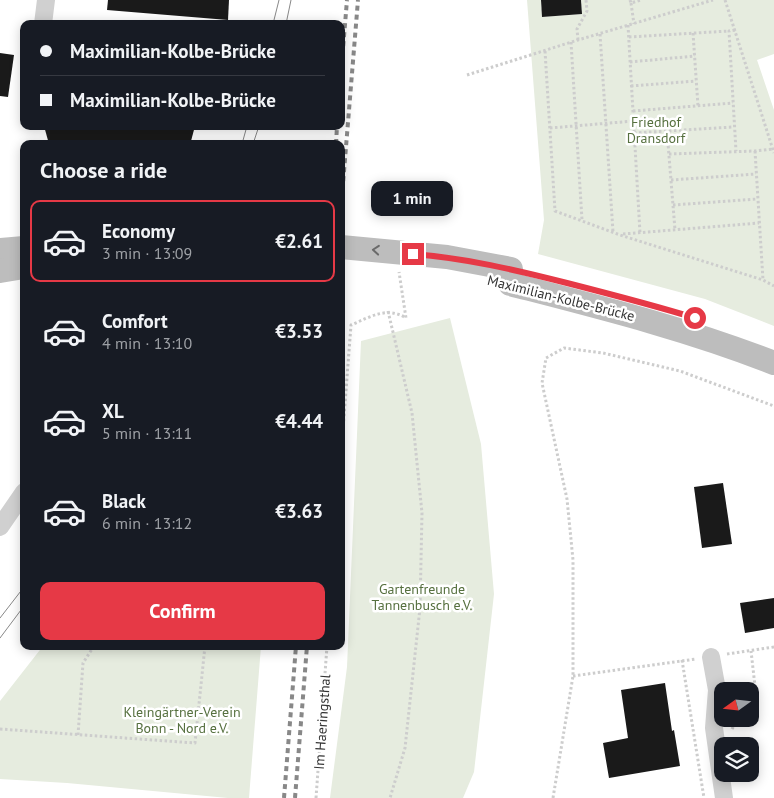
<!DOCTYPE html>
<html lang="en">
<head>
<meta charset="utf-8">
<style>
  body { margin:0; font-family:"PT Sans",sans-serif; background:#20242c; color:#f1f3f6; height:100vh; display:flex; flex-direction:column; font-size:19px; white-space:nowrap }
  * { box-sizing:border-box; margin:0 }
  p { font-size:16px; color:#9ea1a6 }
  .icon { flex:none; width:28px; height:28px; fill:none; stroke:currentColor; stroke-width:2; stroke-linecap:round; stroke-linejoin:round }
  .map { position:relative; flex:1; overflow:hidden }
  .side { position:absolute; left:20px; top:140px; width:325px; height:510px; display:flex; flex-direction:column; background:#171b24; border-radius:10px; box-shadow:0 2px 12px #0003 }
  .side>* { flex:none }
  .banner { position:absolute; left:20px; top:20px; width:325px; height:110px; border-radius:10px; box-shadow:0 2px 12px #0003; display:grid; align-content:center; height:110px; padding:0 20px; background:#171b24 }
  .needle { width:32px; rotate:255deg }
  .controls { position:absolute; left:714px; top:682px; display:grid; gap:10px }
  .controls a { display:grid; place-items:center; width:45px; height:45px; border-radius:10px; background:#171b24; box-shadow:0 2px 12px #0003; font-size:25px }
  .end { position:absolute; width:22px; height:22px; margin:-11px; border:6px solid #e63946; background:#fff; box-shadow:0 0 0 2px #fff }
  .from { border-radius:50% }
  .bubble { position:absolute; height:35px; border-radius:10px; background:#171b24; box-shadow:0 2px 12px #0003; font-size:16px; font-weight:700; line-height:35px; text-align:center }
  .banner b { display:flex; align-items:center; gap:18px; height:48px; font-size:19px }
  .banner b+b { border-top:1px solid #363941 }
  .banner i { width:12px; height:12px; background:#f1f3f6 }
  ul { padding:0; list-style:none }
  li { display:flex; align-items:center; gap:15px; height:82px; margin:0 10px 8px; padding:0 10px; border:2px solid transparent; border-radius:10px }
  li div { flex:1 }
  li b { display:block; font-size:19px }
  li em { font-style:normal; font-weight:700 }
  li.current { border-color:#e63946 }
  li>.icon { width:45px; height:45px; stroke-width:1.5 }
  h2 { padding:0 20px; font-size:22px; line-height:60px }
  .cta { display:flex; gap:10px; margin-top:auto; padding:10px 20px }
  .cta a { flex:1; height:58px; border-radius:10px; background:#e63946; color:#fff; font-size:20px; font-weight:700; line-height:58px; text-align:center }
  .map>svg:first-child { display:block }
  .green { fill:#e6ecdf }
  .building { fill:#1a1a1a }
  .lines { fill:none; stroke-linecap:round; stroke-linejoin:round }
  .path { stroke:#cdcdcd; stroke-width:3; stroke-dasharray:2.5 2.5; stroke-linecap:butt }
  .street { stroke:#d0d0d0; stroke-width:18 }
  .secondary { stroke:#bdbdbd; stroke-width:24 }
  .tram { stroke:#888; stroke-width:1 }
  .rail { stroke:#888; stroke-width:4; stroke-dasharray:5 4; stroke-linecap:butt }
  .secondary-bridge { stroke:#bdbdbd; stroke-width:24 }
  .oneway { stroke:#6a6a6a }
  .route { stroke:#e63946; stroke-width:6 }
  .labels { text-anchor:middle; stroke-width:5; stroke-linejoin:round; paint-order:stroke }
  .park-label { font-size:14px; fill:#56703f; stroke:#fff }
  .street-label { font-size:14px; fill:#333; stroke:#fff }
</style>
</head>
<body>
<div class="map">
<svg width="774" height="798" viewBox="0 0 774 798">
  <rect width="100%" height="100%" fill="#fff"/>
  <g class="green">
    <polygon points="527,0 541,0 542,17 582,14 581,0 774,0 774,54 757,60 774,110 774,326 705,299 538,254 544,220"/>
    <polygon points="450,318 481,444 494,594 474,772 463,798 330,798 347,667 361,341"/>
    <polygon points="43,646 261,646 249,798 228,798 67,783 0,779 0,701"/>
  </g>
  <g class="building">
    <polygon points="108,0 229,0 228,20 107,10"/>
    <polygon points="541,0 581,0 582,14 542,17"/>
    <polygon points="0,53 14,55 8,97 0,96"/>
    <polygon points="44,126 195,126 191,141 181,144 49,144"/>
    <polygon points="723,483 732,544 702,548 694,487"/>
    <polygon points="774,598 774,628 745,633 740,603"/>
    <polygon points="665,683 672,731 674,730 680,766 609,778 603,743 628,738 621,690"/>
  </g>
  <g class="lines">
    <g class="path">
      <polyline points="630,0 631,3 641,0"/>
      <polyline points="725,0 774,153"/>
      <polyline points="631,3 634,24"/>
      <polyline points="628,25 640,233"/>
      <polyline points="735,30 729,31 736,151"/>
      <polyline points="693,33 698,106"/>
      <polyline points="600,34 613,232"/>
      <polyline points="629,37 729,31"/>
      <polyline points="578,40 577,29 587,11 586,0"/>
      <polyline points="571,42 582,220"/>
      <polyline points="545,51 555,211 620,235 763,280 774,286"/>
      <polyline points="630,62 695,56"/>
      <polyline points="467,75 578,40 713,0"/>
      <polyline points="631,86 696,81"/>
      <polyline points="633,111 733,103"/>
      <polyline points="550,128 634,121"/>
      <polyline points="667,131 675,230"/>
      <polyline points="634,133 733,127"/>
      <polyline points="755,151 763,280"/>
      <polyline points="669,154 755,151 773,149"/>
      <polyline points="671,180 756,174"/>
      <polyline points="673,205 757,199"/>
      <polyline points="623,234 759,223"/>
      <polyline points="388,311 412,413 422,513 420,608 405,748 390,798"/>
      <path d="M 341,456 L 351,325 C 370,317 387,306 406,318 L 399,272"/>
      <polyline points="727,654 774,647"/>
      <polyline points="682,660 704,798"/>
      <polyline points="573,676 696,659"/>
      <polyline points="750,702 755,686 751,651"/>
      <polyline points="0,729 195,743 205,646"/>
      <polyline points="732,729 738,719"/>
      <polyline points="78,735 83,663 94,646"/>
      <polyline points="316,798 327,646"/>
      <polyline points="553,798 573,676 573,560 567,499 542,383 546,358 564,348 603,353 680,371 774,406"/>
    </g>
    <g class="street">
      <polyline points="43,24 46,0"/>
      <polyline points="0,527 24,492"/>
      <polyline points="711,657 717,690 714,728 724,798"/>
    </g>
    <g class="secondary">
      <polyline points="0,250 24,248"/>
      <polyline points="0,271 24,267"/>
      <path d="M 510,284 C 599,307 688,329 774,363"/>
    </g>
    <g class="tram">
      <polyline points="273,24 279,0"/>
      <polyline points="286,24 291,0"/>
      <polyline points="242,144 247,126"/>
      <polyline points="253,144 259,126"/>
      <polyline points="0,618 24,587"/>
      <polyline points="0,638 24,606"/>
    </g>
    <g class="rail">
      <polyline points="341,73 347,0"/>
      <polyline points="336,144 337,126"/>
      <polyline points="341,208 358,0"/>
      <polyline points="284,798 296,646"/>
      <polyline points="295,798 307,646"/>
    </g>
    <polyline class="secondary-bridge" points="341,247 447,257 511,269"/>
  </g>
  <defs><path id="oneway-chevron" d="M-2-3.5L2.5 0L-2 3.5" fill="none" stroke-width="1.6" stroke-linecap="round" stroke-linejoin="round" transform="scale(1.25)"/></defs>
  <use class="oneway" href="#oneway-chevron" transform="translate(376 250) rotate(-175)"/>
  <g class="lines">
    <path class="route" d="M 413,254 C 465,258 516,270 567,283 C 610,294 653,305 695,318"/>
  </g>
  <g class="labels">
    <g class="park-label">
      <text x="656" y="127">Friedhof<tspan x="656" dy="16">Dransdorf</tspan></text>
      <text x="422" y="594">Gartenfreunde<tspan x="422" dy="16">Tannenbusch e.V.</tspan></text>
      <text x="182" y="717">Kleingärtner-Verein<tspan x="182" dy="16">Bonn - Nord e.V.</tspan></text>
    </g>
    <g class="street-label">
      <text transform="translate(561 298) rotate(14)" y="5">Maximilian-Kolbe-Brücke</text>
      <text transform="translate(322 722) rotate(-86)" y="5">Im Haeringsthal</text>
    </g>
  </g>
</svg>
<div class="controls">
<a><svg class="needle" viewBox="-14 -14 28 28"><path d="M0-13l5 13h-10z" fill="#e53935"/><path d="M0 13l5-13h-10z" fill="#9ea1a6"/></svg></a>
<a><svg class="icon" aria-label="layers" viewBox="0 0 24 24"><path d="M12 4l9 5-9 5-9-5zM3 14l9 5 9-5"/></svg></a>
</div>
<i class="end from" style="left:695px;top:318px"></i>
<i class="end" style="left:413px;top:254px"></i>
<div class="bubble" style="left:371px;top:181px;width:82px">1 min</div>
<div class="banner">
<b><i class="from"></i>Maximilian-Kolbe-Brücke</b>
<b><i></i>Maximilian-Kolbe-Brücke</b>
</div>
<section class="side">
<h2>Choose a ride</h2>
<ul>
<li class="current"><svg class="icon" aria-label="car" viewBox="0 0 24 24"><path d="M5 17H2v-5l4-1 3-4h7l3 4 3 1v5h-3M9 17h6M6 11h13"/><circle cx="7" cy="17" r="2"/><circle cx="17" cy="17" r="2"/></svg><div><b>Economy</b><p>3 min · 13:09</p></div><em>€2.61</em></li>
<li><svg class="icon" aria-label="car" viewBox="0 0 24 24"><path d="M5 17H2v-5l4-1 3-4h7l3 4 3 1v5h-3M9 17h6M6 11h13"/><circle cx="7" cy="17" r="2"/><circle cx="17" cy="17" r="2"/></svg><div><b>Comfort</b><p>4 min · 13:10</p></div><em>€3.53</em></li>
<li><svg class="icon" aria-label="car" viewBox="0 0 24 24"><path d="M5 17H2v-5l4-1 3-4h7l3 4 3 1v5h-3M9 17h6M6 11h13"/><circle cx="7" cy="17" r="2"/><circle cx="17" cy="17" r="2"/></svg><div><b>XL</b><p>5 min · 13:11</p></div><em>€4.44</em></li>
<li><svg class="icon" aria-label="car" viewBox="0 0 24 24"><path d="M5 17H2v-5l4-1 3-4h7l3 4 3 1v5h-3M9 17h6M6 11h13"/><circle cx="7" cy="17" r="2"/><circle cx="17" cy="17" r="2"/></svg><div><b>Black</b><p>6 min · 13:12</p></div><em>€3.63</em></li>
</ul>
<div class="cta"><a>Confirm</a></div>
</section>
</div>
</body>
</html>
